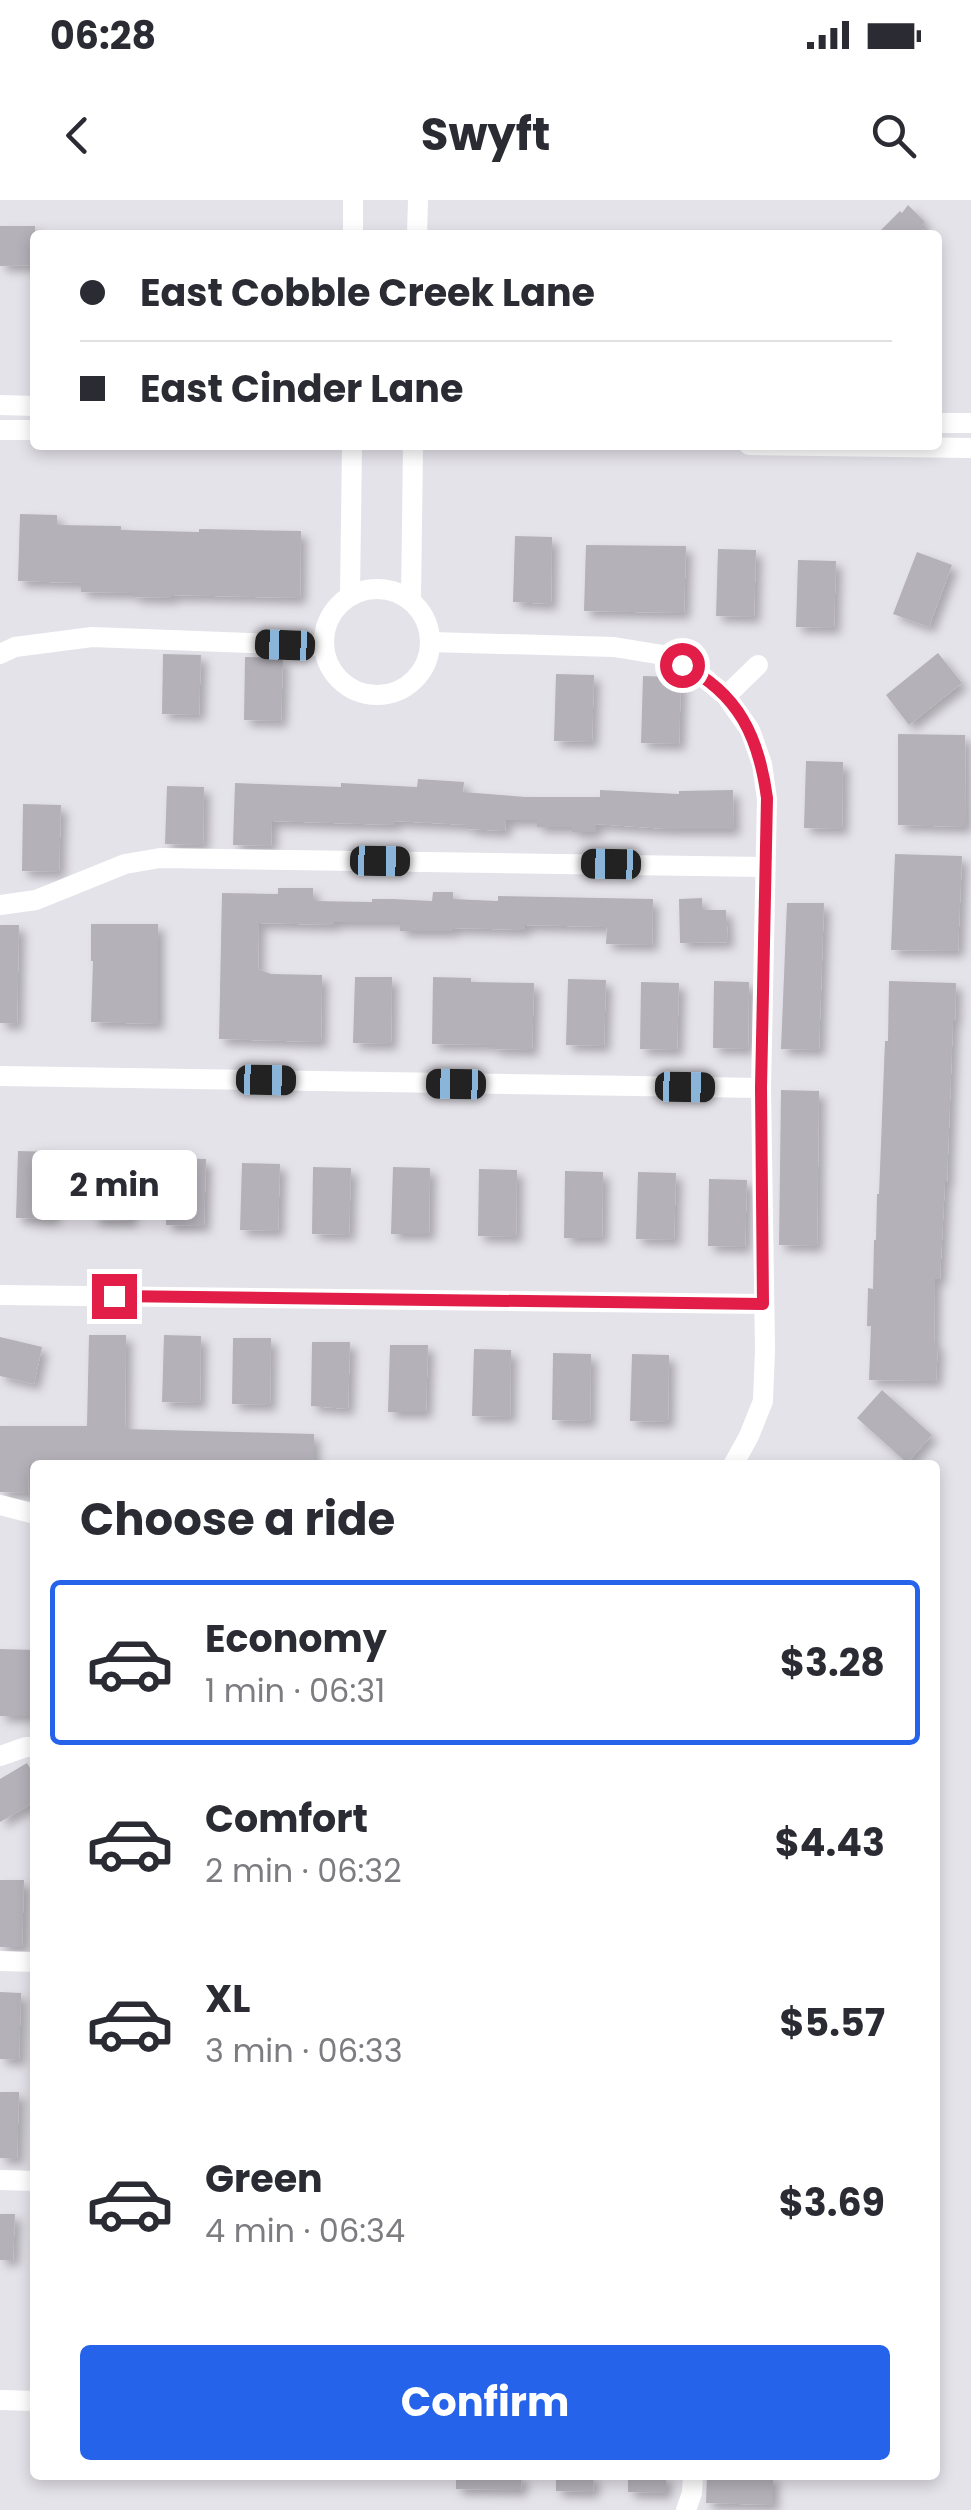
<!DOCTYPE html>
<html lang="en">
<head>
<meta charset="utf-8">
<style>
  body { margin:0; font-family:Poppins,sans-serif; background:#f7f7f7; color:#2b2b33; height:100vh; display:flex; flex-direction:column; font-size:38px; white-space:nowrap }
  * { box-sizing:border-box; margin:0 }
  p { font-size:32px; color:#7c7c81 }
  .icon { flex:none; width:55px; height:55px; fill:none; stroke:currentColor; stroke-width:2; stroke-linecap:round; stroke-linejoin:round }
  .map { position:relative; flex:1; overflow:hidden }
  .side { position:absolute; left:30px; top:1260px; width:910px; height:1020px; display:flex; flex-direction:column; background:#fff; border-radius:10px; box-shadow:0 5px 15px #0003 }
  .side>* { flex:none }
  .hud { position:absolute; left:30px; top:30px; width:912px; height:220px; border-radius:10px; box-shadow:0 5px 15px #0003; display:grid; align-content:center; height:220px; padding:0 50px; background:#fff }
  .end { position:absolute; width:45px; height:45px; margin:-22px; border:12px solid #e11d48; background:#fff; box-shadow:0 0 0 5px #fff }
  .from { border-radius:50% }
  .bubble { position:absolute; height:70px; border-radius:10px; background:#fff; box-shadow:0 5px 15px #0003; font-size:32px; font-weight:700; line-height:70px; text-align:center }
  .car { position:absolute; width:30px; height:60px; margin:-30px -15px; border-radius:12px; box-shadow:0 0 8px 2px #0007; background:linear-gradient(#222 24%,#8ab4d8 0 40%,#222 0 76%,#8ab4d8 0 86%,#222 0) }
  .hud b { display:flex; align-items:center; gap:35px; height:95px; font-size:38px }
  .hud b+b { border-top:2px solid #e1e1e2 }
  .hud i { width:25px; height:25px; background:#2b2b33 }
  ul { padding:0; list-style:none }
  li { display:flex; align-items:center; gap:30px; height:165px; margin:0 20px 15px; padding:0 30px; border:5px solid transparent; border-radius:10px }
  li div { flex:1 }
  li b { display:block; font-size:38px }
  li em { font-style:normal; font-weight:700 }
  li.on { border-color:#2563eb }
  li>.icon { width:90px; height:90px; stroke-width:1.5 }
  h2 { padding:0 50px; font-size:45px; line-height:120px }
  .primary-button { display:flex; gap:20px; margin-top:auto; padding:20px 50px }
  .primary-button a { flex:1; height:115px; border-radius:10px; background:#2563eb; color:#fff; font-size:40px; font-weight:700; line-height:115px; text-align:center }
  .status { display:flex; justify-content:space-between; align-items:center; height:70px; padding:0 50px; background:#fff; direction:ltr }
  .status svg { height:28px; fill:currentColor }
  header { display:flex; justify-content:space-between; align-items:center; height:130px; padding:0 50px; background:#fff; font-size:45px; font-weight:700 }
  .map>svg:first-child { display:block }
  .building { fill:#b4b1b9; filter:url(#shadow) }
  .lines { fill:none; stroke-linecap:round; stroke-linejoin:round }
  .minor { stroke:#fff; stroke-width:20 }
  .route { stroke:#e11d48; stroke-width:12 }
</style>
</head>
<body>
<div class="status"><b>06:28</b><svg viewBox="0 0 49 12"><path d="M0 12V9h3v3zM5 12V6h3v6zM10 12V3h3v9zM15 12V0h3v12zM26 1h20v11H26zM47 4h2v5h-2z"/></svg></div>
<header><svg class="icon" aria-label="back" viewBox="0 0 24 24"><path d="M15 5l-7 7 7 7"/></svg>Swyft<svg class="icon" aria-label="search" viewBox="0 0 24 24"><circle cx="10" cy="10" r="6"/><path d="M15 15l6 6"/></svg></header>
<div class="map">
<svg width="971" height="2310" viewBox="0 0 971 2310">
  <defs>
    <filter id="shadow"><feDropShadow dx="6" dy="6" stdDeviation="5" flood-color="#0004"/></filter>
  </defs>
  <rect width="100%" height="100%" fill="#e5e3ea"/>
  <g class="building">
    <polygon points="908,5 925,22 920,27 929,35 876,35 900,11 902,13"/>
    <polygon points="0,26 35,26 35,65 0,66"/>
    <polygon points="20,314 57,315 57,325 121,326 121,330 199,332 199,329 301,331 300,398 172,395 172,398 134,397 134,393 81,392 81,383 18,381"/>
    <polygon points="515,336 552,337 551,404 513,402"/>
    <polygon points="586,345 686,346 684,413 584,411"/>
    <polygon points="718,349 756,350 754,417 716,416"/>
    <polygon points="917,352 952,365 929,427 893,414"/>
    <polygon points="798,360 836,361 834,428 796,427"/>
    <polygon points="938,453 962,483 909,525 886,495"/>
    <polygon points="163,454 201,455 199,515 162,514"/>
    <polygon points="245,457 283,458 281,521 244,520"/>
    <polygon points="556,474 594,475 592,542 554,541"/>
    <polygon points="643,476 674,477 681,480 679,544 641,543"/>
    <polygon points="898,534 965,535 966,627 898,625"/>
    <polygon points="806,561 843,562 842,629 804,628"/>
    <polygon points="418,579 464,582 463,592 525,597 600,597 600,590 679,594 679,591 733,590 734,629 667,629 596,624 596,632 572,632 572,627 537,627 537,620 506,620 505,631 468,629 468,625 395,621 395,625 272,621 271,646 233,645 235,583 341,587 341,583 417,587"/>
    <polygon points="167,586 204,587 203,645 165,644"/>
    <polygon points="23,604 61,605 59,672 22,671"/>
    <polygon points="895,654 962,656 958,751 891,750"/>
    <polygon points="278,688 313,688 313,701 372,702 372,699 393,699 432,701 433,692 453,692 453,699 498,701 498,696 653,699 652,745 606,744 607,727 525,725 525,730 453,728 453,731 400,731 400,722 334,722 334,725 259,723 258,769 271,774 322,775 321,842 219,839 222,693 278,694"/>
    <polygon points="702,698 702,710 726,710 728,742 680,743 679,699"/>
    <polygon points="787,703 824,703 819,850 781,849"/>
    <polygon points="91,724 158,724 158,824 91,822 93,761 91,761"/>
    <polygon points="0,725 19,725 17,824 0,823"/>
    <polygon points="355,777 392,777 391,844 353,843"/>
    <polygon points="433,777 471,778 471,782 534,783 532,850 494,849 494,845 432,844"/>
    <polygon points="568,779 606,780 604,846 566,845"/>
    <polygon points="714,781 749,782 748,849 713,848"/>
    <polygon points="889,781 956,783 955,821 953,821 947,982 945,982 940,1079 935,1079 934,1144 938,1144 936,1181 869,1180 871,1126 867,1126 868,1088 873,1089 874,1040 876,1040 877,994 879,994 885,841 888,841"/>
    <polygon points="641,782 679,783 677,850 640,849"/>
    <polygon points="781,890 819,891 817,1046 779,1045"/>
    <polygon points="18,951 56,952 54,1019 16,1018"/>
    <polygon points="95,953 132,954 131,1021 93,1020"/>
    <polygon points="168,958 206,959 204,1026 166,1025"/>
    <polygon points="242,963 280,964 278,1031 240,1030"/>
    <polygon points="313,967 351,968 349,1035 312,1034"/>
    <polygon points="393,967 430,968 429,1034 391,1034"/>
    <polygon points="479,969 517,970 516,1037 478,1036"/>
    <polygon points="565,971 603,972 602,1038 564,1038"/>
    <polygon points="638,972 676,973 674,1040 636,1039"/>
    <polygon points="709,979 747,980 745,1047 708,1046"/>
    <polygon points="89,1135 126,1135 125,1229 314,1234 314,1265 29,1265 28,1293 0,1292 0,1226 87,1226"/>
    <polygon points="164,1135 201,1136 200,1203 162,1202"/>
    <polygon points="0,1137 42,1147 34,1184 0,1176"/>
    <polygon points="233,1138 271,1138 270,1205 232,1204"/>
    <polygon points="312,1142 350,1142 348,1209 311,1206"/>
    <polygon points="390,1145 428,1145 426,1212 388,1212"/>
    <polygon points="474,1149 511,1150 510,1217 472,1216"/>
    <polygon points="553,1153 591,1154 590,1221 552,1220"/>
    <polygon points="632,1154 669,1155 668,1222 630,1221"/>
    <polygon points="882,1190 932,1235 907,1263 857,1218"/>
    <polygon points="0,1449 34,1450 32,1516 0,1516"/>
    <polygon points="27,1563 35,1576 35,1602 0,1622 0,1579"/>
    <polygon points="0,1680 24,1680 22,1747 0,1747"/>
    <polygon points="0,1792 21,1793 19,1860 0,1859"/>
    <polygon points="0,1892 19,1892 17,1959 0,1958"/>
    <polygon points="0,2014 15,2014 13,2060 0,2060"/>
    <polygon points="456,2275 522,2275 521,2290 456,2289"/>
    <polygon points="556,2275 594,2275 593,2292 556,2291"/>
    <polygon points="628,2275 666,2275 666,2293 628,2292"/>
    <polygon points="707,2275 773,2275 773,2305 706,2303"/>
  </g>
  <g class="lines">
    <g class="minor">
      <polyline points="353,35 353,0"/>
      <polyline points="417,35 418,0"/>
      <polyline points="0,205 35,206"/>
      <polyline points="938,223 971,223"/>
      <polyline points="0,230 35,230"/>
      <polyline points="749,245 971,248"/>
      <circle cx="377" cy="442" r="53"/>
      <polyline points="350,396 352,245"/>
      <polyline points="411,401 413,245"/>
      <polyline points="431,442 614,447 663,455 701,475 726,496 750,530 762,564 767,599 761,888 765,1150 763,1201 749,1236 733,1265"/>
      <polyline points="0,454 15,447 92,437 324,446"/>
      <polyline points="726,496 758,465"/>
      <polyline points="0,705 36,700 125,664 160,658 765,667"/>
      <polyline points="0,876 761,888"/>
      <polyline points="0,1095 763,1104"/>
      <polyline points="0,1305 35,1314"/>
      <polyline points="0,1556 26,1547 35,1547"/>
      <polyline points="0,1761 35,1762"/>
      <polyline points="0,1980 35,1981"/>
      <polyline points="0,2200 35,2201"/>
      <polyline points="686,2310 692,2293 693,2275"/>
    </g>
  </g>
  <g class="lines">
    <path class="route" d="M 114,1096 L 763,1104 L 761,888 L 767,598 C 759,538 739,493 682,465"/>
  </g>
</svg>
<i class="end from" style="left:682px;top:465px"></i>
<i class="end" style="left:114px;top:1096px"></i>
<div class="bubble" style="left:32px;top:950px;width:165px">2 min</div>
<i class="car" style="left:285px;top:445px;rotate:272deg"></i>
<i class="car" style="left:380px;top:661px;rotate:91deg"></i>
<i class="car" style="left:611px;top:664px;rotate:271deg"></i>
<i class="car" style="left:266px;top:880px;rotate:91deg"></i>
<i class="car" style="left:456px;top:884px;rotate:271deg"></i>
<i class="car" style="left:685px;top:887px;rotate:91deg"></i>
<div class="hud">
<b><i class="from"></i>East Cobble Creek Lane</b>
<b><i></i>East Cinder Lane</b>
</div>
<section class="side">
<h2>Choose a ride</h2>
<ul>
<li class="on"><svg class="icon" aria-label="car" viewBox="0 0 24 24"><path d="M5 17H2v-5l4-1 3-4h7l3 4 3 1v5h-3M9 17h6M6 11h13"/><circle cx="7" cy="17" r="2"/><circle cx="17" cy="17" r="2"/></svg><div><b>Economy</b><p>1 min · 06:31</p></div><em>$3.28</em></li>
<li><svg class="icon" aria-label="car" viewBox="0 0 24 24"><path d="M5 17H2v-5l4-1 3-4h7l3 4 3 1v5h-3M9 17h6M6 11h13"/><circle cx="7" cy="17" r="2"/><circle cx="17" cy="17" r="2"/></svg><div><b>Comfort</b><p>2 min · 06:32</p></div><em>$4.43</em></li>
<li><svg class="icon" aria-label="car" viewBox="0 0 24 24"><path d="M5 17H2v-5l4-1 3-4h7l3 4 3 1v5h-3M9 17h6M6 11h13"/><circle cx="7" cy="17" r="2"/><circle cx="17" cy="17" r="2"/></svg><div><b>XL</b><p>3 min · 06:33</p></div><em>$5.57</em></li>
<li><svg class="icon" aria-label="car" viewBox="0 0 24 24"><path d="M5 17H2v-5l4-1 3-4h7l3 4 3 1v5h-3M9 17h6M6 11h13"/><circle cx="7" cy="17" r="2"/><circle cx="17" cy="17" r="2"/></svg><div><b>Green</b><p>4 min · 06:34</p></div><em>$3.69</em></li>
</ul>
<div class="primary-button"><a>Confirm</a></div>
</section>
</div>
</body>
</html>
